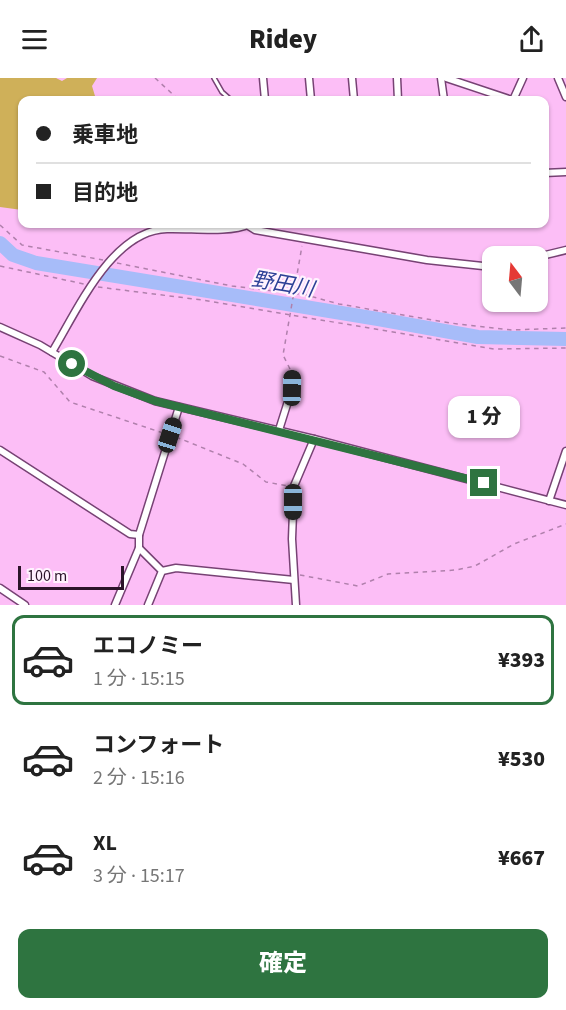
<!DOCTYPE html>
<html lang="ja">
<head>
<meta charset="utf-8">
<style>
  body { margin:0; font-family:"Source Sans 3","Noto Sans JP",sans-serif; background:#f6f6f6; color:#222; height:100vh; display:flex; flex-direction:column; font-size:22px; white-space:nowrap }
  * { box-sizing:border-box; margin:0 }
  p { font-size:20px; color:#767676 }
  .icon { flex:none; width:33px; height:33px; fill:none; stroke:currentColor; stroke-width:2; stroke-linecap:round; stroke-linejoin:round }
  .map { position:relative; height:527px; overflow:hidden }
  .details { display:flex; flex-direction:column; background:#fff; flex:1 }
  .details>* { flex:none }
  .guide { position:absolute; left:18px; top:18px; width:531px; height:132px; border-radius:12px; box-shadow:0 2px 4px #0004; display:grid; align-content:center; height:132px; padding:0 18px; background:#fff }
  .needle { width:39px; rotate:344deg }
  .fabs { position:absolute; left:482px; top:168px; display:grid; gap:12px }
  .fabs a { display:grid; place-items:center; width:66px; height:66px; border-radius:12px; background:#fff; box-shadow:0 2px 4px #0004; font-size:30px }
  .scale { position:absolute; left:18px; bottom:15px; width:106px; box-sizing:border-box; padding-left:6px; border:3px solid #2b1429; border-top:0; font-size:16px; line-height:21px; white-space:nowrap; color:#2b1429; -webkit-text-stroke:4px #fff2fe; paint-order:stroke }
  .end { position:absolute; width:27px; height:27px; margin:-14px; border:8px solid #2e7440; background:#fff; box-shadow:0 0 0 3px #fff }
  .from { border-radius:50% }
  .bubble { position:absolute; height:42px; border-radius:12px; background:#fff; box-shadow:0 2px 4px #0004; font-size:20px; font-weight:800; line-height:42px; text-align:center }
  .car { position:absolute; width:18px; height:36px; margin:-18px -9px; border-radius:8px; box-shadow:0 0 4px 2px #0007; background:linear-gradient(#222 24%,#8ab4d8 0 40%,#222 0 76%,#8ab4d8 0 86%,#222 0) }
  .guide b { display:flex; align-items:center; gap:21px; height:57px; font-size:22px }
  .guide b+b { border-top:2px solid #e0e0e0 }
  .guide i { width:15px; height:15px; background:#222 }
  ul { padding:10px 0 0; list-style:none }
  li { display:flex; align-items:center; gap:18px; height:90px; margin:0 12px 9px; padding:0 6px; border:3px solid transparent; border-radius:12px }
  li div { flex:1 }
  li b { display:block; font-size:22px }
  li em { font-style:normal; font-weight:800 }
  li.active { border-color:#2e7440 }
  li>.icon { width:54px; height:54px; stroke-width:1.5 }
  .primary-button { display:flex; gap:12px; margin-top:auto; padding:12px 18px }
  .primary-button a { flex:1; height:69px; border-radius:12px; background:#2e7440; color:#fff; font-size:24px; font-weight:800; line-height:69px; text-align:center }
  header { display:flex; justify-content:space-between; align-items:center; height:78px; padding:0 18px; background:#fff; font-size:27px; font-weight:800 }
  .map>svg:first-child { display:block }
  .green { fill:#cfb059 }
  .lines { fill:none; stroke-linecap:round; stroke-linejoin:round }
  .river { stroke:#a7bcf9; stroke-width:14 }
  .service-casing { stroke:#774274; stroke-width:6 }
  .minor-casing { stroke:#774274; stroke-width:9 }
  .path { stroke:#b080ac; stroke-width:1.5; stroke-dasharray:4.5 4.5; stroke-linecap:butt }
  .service { stroke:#fff; stroke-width:3 }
  .minor { stroke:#fff; stroke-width:6 }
  .route { stroke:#2e7440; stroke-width:8 }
  .labels { text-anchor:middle; stroke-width:4.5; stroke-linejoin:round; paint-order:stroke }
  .water-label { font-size:21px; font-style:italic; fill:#2d4197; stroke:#fff2fe }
</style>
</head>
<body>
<header><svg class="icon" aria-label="menu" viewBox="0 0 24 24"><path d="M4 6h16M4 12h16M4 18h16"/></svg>Ridey<svg class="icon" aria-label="share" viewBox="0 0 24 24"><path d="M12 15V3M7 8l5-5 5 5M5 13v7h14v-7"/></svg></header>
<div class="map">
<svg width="566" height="527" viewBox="0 0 566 527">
  <rect width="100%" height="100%" fill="#fcbef6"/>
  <polygon class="green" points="0,0 56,0 62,3 67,0 97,0 92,8 95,18 100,22 22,22 22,132 0,129"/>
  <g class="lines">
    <polyline class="river" points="0,165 13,177 36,185 378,241 478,259 566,261"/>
    <g class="service-casing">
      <polyline id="service" points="214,0 222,14 231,22"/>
    </g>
    <g class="minor-casing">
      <g id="minor">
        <polyline points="263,0 265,22"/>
        <polyline points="309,0 311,22"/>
        <polyline points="352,0 354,22"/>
        <polyline points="397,0 398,22"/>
        <polyline points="441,0 444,22"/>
        <polyline points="446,0 512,22"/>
        <polyline points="558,0 566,19"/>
        <polyline points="513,22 523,0"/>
        <polyline points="544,95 566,94"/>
        <polyline points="247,147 255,152 427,182 492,189"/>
        <polyline points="537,179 566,172"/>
        <polyline points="0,249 40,267 92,298 155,323 314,361 566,427"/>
        <path d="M 52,274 C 77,233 112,152 167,151 C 192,150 227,156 250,146"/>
        <polyline points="279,352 290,317 292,297"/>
        <polyline points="0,372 130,456 139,457"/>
        <polyline points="549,423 566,373"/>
        <polyline points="139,470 162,493 148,527"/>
        <polyline points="162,493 176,490 294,502"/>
        <polyline points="0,510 25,527"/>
        <polyline points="115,527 139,470 139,457 179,329"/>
        <polyline points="296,527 292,461 294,408 314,361"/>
      </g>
    </g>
    <g class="path">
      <polyline points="155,0 179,22"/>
      <polyline points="0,147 22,167 103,182"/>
      <polyline points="117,185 232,208 306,217 339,226 450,245 512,252 566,250"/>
      <polyline points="0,188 84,206"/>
      <polyline points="98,209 202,222 494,271 566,270"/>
      <polyline points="0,278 44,294 70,324 163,355"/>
      <polyline points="290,291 283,277 302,168"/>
      <polyline points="176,359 243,386 266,404 289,408"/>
      <polyline points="300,497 358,508 388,496 456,492 475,488 514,466 566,446"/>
    </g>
    <use href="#service" class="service"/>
    <use href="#minor" class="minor"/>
  </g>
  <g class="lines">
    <polyline class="route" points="72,286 114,308 155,323 484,405"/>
  </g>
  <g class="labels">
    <g class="water-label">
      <text transform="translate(283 206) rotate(10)" y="7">野田川</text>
    </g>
  </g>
</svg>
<div class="fabs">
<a><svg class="needle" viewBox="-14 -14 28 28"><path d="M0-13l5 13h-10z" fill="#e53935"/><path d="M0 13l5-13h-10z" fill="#767676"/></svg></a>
</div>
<div class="scale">100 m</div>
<i class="end from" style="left:72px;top:286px"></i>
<i class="end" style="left:484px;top:405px"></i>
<div class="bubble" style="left:448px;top:318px;width:72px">1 分</div>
<i class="car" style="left:292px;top:310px;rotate:1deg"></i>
<i class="car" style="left:170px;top:357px;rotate:18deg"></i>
<i class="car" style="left:293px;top:424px;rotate:180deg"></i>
<div class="guide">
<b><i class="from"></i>乗車地</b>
<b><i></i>目的地</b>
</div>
</div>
<section class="details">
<ul>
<li class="active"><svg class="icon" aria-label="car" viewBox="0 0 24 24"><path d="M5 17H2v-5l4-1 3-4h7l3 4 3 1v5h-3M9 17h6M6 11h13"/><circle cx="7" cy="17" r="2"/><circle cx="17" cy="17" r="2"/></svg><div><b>エコノミー</b><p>1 分 · 15:15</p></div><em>¥393</em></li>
<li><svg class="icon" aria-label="car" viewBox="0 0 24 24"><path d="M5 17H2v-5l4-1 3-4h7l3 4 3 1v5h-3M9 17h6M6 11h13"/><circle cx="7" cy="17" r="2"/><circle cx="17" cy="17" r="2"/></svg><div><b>コンフォート</b><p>2 分 · 15:16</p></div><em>¥530</em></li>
<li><svg class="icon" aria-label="car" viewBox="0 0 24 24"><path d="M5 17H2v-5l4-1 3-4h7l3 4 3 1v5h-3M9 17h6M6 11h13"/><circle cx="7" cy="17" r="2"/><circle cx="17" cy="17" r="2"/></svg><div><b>XL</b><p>3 分 · 15:17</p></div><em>¥667</em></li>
</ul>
<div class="primary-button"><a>確定</a></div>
</section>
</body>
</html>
